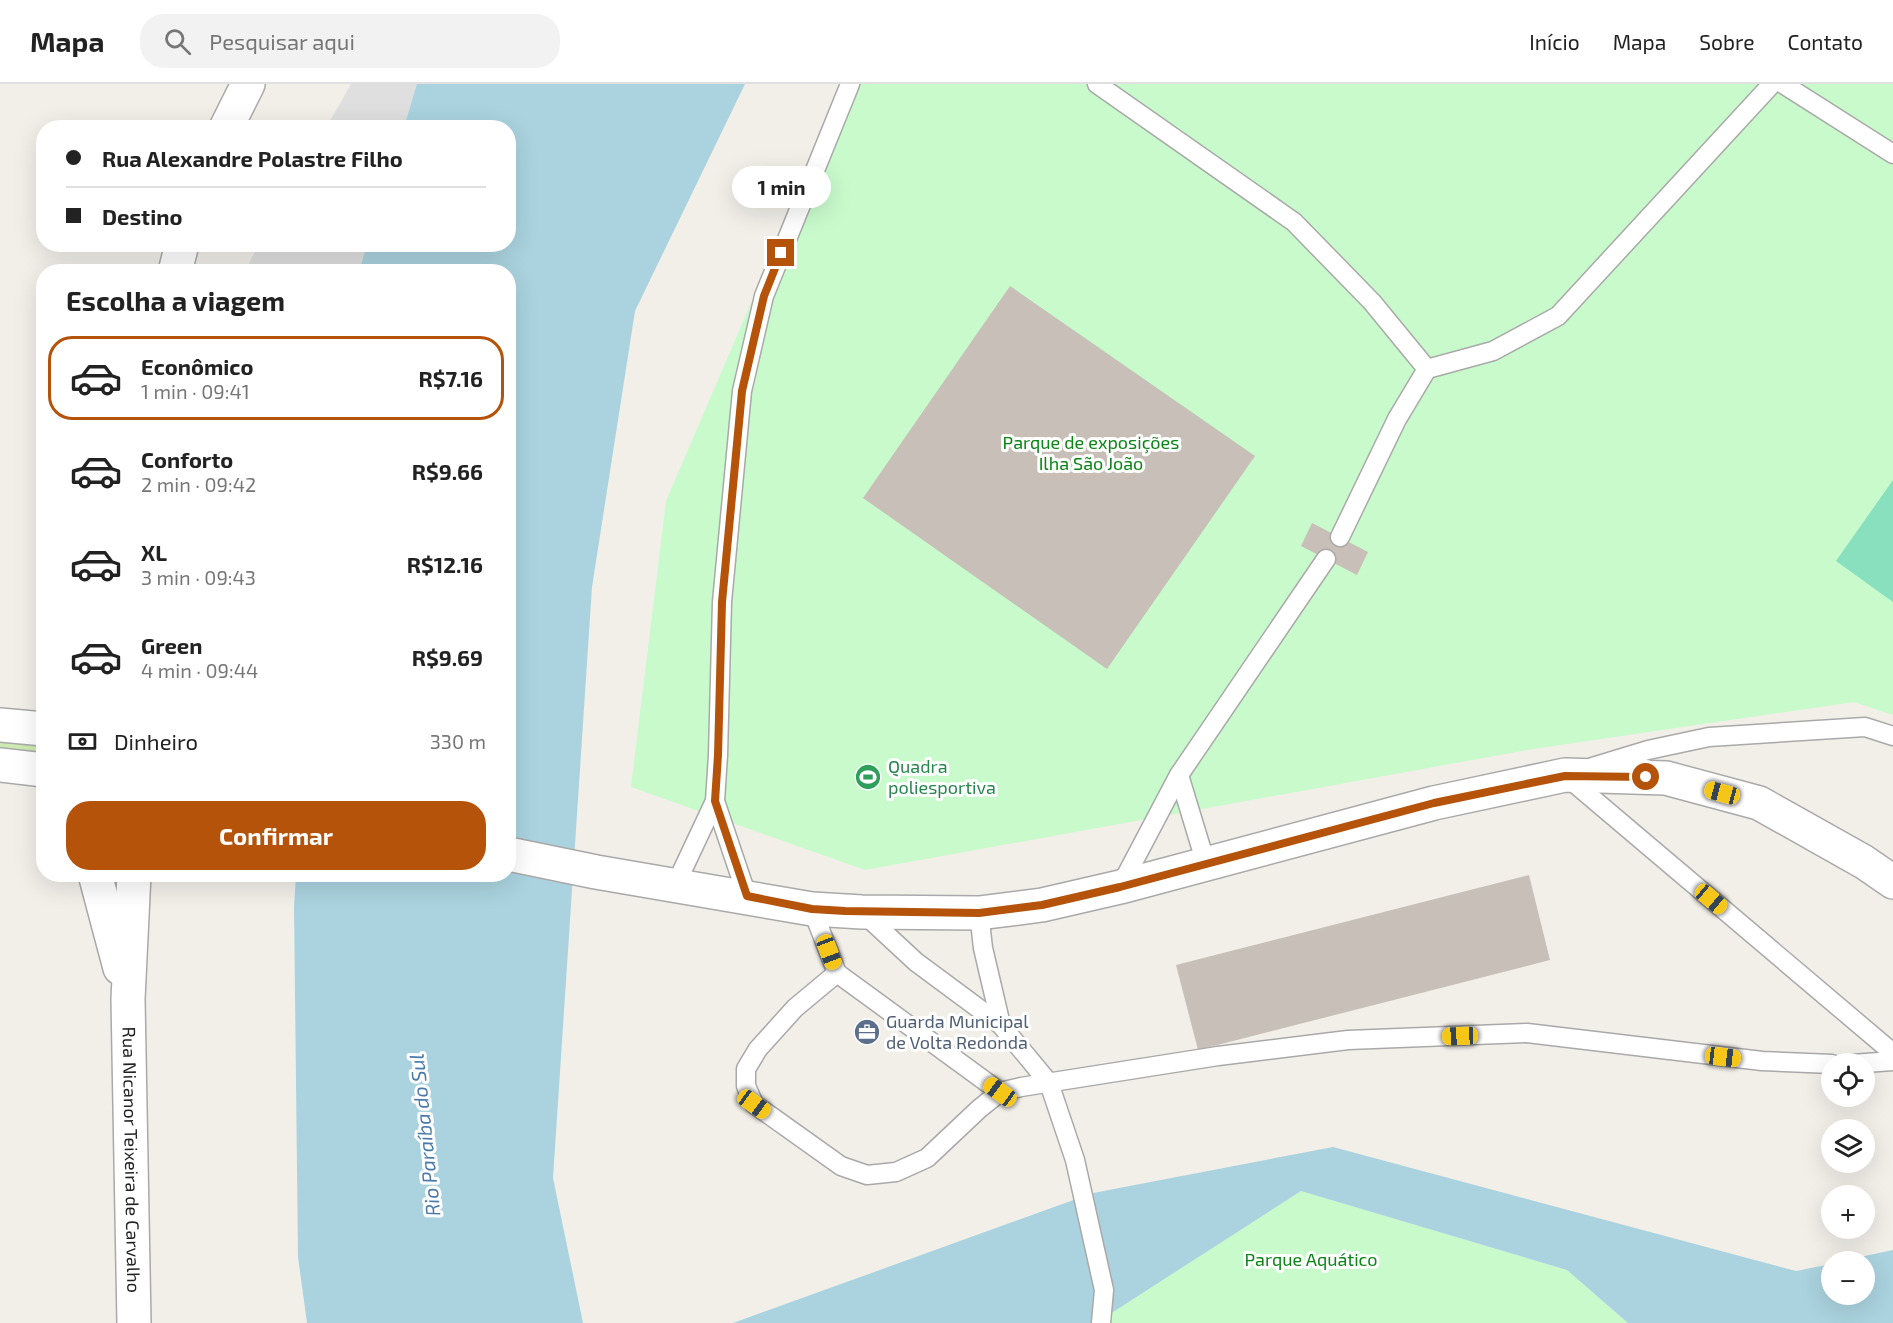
<!DOCTYPE html>
<html lang="pt">
<head>
<meta charset="utf-8">
<style>
  body { margin:0; font-family:"Exo 2",sans-serif; background:#f2f2f2; color:#222; height:100vh; display:flex; flex-direction:column; font-size:22px; white-space:nowrap }
  * { box-sizing:border-box; margin:0 }
  p { font-size:20px; color:#767676 }
  .icon { flex:none; width:33px; height:33px; fill:none; stroke:currentColor; stroke-width:2; stroke-linecap:round; stroke-linejoin:round }
  .map { position:relative; flex:1; overflow:hidden }
  .panel { position:absolute; left:36px; top:180px; width:480px; height:618px; display:flex; flex-direction:column; background:#fff; border-radius:24px; box-shadow:0 6px 24px #0002 }
  .panel>* { flex:none }
  .banner { position:absolute; left:36px; top:36px; width:480px; height:132px; border-radius:24px; box-shadow:0 6px 24px #0002; display:grid; align-content:center; height:132px; padding:0 30px; background:#fff }
  .controls { position:absolute; left:1821px; top:969px; display:grid; gap:12px }
  .controls a { display:grid; place-items:center; width:54px; height:54px; border-radius:50%; background:#fff; box-shadow:0 6px 24px #0002; font-size:30px }
  .end { position:absolute; width:27px; height:27px; margin:-14px; border:8px solid #b45309; background:#fff; box-shadow:0 0 0 3px #fff }
  .from { border-radius:50% }
  .bubble { position:absolute; height:42px; border-radius:21px; background:#fff; box-shadow:0 6px 24px #0002; font-size:20px; font-weight:700; line-height:42px; text-align:center }
  .car { position:absolute; width:18px; height:36px; margin:-18px -9px; border-radius:8px; box-shadow:0 0 4px 2px #0007; background:linear-gradient(#f5c518 24%,#345 0 40%,#f5c518 0 76%,#345 0 86%,#f5c518 0) }
  .banner b { display:flex; align-items:center; gap:21px; height:57px; font-size:22px }
  .banner b+b { border-top:2px solid #e0e0e0 }
  .banner i { width:15px; height:15px; background:#222 }
  ul { padding:0; list-style:none }
  li { display:flex; align-items:center; gap:18px; height:84px; margin:0 12px 9px; padding:0 18px; border:3px solid transparent; border-radius:24px }
  li div { flex:1 }
  li b { display:block; font-size:22px }
  li em { font-style:normal; font-weight:700 }
  li.on { border-color:#b45309 }
  li>.icon { width:54px; height:54px; stroke-width:1.5 }
  h2 { padding:0 30px; font-size:27px; line-height:72px }
  .pay { display:flex; align-items:center; gap:15px; height:66px; padding:0 30px; font-size:22px }
  .pay p { margin-inline-start:auto }
  .cta { display:flex; gap:12px; margin-top:auto; padding:12px 30px }
  .cta a { flex:1; height:69px; border-radius:24px; background:#b45309; color:#fff; font-size:24px; font-weight:700; line-height:69px; text-align:center }
  header { display:flex; align-items:center; gap:36px; box-sizing:border-box; height:84px; padding:0 30px; background:#fff; border-bottom:2px solid #e0e0e0 }
  header strong { font-size:28px }
  nav { display:flex; gap:33px; margin-inline-start:auto; font-size:21px }
  .search { width:420px; height:54px; background:#f2f2f2; display:flex; align-items:center; gap:15px; box-sizing:border-box; padding:0 21px; border-radius:24px; color:#767676; font-size:22px }
  .map>svg:first-child { display:block }
  .residential { fill:#e0dfdf }
  .grass { fill:#cdebb0 }
  .park { fill:#c8facc }
  .pitch { fill:#88e0be }
  .water { fill:#aad3df }
  .building { fill:#c7bfb8 }
  .lines { fill:none; stroke-linecap:round; stroke-linejoin:round }
  .lane-casing { stroke:#a9a9a9; stroke-width:21 }
  .street-casing { stroke:#a9a9a9; stroke-width:36 }
  .lane { stroke:#fff; stroke-width:18 }
  .street { stroke:#fff; stroke-width:33 }
  .route { stroke:#b45309; stroke-width:8 }
  .labels { text-anchor:middle; stroke-width:6; stroke-linejoin:round; paint-order:stroke }
  .park-label { font-size:18px; fill:#0c8416; stroke:#fff }
  .leisure-label { font-size:18px; fill:#27864d; stroke:#fff; text-anchor:start }
  .service-label { font-size:18px; fill:#4e5e75; stroke:#fff; text-anchor:start }
  .street-label { font-size:18px; fill:#222; stroke:#fff }
  .water-label { font-size:20px; font-style:italic; fill:#4a7aab; stroke:#fff }
</style>
</head>
<body>
<header>
<strong>Mapa</strong>
<div class="search"><svg class="icon" aria-label="search" viewBox="0 0 24 24"><circle cx="10" cy="10" r="6"/><path d="M15 15l6 6"/></svg>Pesquisar aqui</div>
<nav><a>Início</a><a>Mapa</a><a>Sobre</a><a>Contato</a></nav>
</header>
<div class="map">
<svg width="1893" height="1239" viewBox="0 0 1893 1239">
  <rect width="100%" height="100%" fill="#f2efe9"/>
  <g class="residential">
    <polygon points="351,0 482,0 455,43 326,44"/>
    <polygon points="258,161 423,161 416,187 245,188"/>
  </g>
  <polygon class="grass" points="0,653 43,657 43,671 0,667"/>
  <g class="park">
    <polygon points="845,0 1893,0 1893,631 1854,618 1533,665 865,786 631,703 666,417"/>
    <polygon points="1301,1107 1567,1186 1628,1239 1096,1239"/>
  </g>
  <polygon class="pitch" points="1893,396 1893,518 1836,477"/>
  <g class="water">
    <polygon points="417,0 745,0 635,227 592,503 553,1094 583,1239 307,1239 298,1173 294,823 296,791 508,790 508,188 359,187 367,161 508,160 508,44 404,43"/>
    <polygon points="1333,1063 1796,1187 1831,1180 1832,1210 1864,1210 1864,1178 1841,1177 1893,1166 1893,1239 1628,1239 1567,1186 1301,1107 1096,1239 733,1239 1093,1109"/>
  </g>
  <g class="building">
    <polygon points="1010,202 1255,372 1107,585 863,414"/>
    <polygon points="1312,439 1368,468 1357,491 1301,462"/>
    <polygon points="1529,791 1550,876 1198,966 1176,881"/>
  </g>
  <g class="lines">
    <g class="lane-casing">
      <g id="lane">
        <polyline points="1097,0 1294,138 1372,218 1427,285 1397,335 1340,453"/>
        <polyline points="1783,0 1893,70"/>
        <polyline points="1427,285 1493,267 1558,232 1772,0"/>
        <polyline points="1592,683 1648,666 1709,653 1865,643 1893,652"/>
        <polyline points="1179,691 1206,780"/>
        <polyline points="1567,693 1893,969"/>
        <polyline points="675,802 715,717"/>
        <polyline points="1120,803 1179,691 1326,475"/>
        <polyline points="747,812 715,717 718,671 722,518 742,307 764,212 850,0"/>
        <polyline points="812,825 837,889 795,924 758,965 746,985 746,1002 754,1020 841,1082 867,1091 896,1088 927,1074 979,1025 1000,1008 1021,1003 1218,972 1348,956 1527,949 1762,977 1832,980"/>
        <polyline points="862,828 916,878 1001,941 1049,999 1075,1076 1104,1206 1101,1239"/>
        <polyline points="979,829 983,864 1001,941"/>
        <polyline points="837,889 1000,1008"/>
        <polyline points="1852,980 1893,977"/>
      </g>
    </g>
    <g class="street-casing">
      <g id="street">
        <polyline points="226,44 248,0"/>
        <polyline points="175,188 182,160"/>
        <polyline points="0,641 44,645"/>
        <polyline points="0,681 44,686"/>
        <polyline points="508,770 596,788 812,825 862,828 979,829 1042,821 1120,803 1434,719 1565,691 1666,694 1759,719 1864,778 1893,798"/>
        <polyline points="95,790 120,884"/>
        <path id="s1" d="M 134,790 L 128,915 L 134,1239"/>
      </g>
    </g>
    <use href="#lane" class="lane"/>
    <use href="#street" class="street"/>
  </g>
  <g class="lines">
    <polyline class="route" points="781,169 764,212 742,307 722,518 718,671 715,717 747,812 812,825 845,827 979,829 1042,821 1120,803 1434,719 1565,692 1646,693"/>
  </g>
  <defs>
    <g id="stadium-disc" transform="scale(1.35)"><circle r="9.5" fill="#2e9e5b" stroke="#fff"/><path d="M0-5a6.5 5 0 1 0 0 10a6.5 5 0 1 0 0-10ZM-3.5-1.8h7v3.6h-7Z" fill="#fff"/></g>
    <g id="office-disc" transform="scale(1.35)"><circle r="9.5" fill="#5c6f8a" stroke="#fff"/><path d="M-6-3h4V-5.5h4V-3h4V5H-6ZM-1-4.5V-3h2v-1.5ZM-6 0V1H6V0Z" fill="#fff"/></g>
  </defs>
  <g fill-rule="evenodd">
    <use href="#stadium-disc" x="868" y="693"/>
    <use href="#office-disc" x="867" y="948"/>
  </g>
  <g class="labels">
    <g class="park-label">
      <text x="1091" y="365">Parque de exposições<tspan x="1091" dy="21">Ilha São João</tspan></text>
      <text x="1311" y="1182">Parque Aquático</text>
    </g>
    <g class="leisure-label">
      <text x="888" y="689">Quadra<tspan x="888" dy="21">poliesportiva</tspan></text>
    </g>
    <g class="service-label">
      <text x="886" y="944">Guarda Municipal<tspan x="886" dy="21">de Volta Redonda</tspan></text>
    </g>
    <g class="street-label">
      <text dy="6" stroke="none"><textPath href="#s1" startOffset="286">Rua Nicanor Teixeira de Carvalho</textPath></text>
    </g>
    <g class="water-label">
      <text transform="translate(425 1051) rotate(-96)" y="7">Rio Paraíba do Sul</text>
    </g>
  </g>
</svg>
<div class="controls">
<a><svg class="icon" aria-label="locate" viewBox="0 0 24 24"><circle cx="12" cy="12" r="6"/><path d="M12 2v4M12 18v4M2 12h4M18 12h4"/></svg></a>
<a><svg class="icon" aria-label="layers" viewBox="0 0 24 24"><path d="M12 4l9 5-9 5-9-5zM3 14l9 5 9-5"/></svg></a>
<a>+</a>
<a>−</a>
</div>
<i class="end from" style="left:1646px;top:693px"></i>
<i class="end" style="left:781px;top:169px"></i>
<div class="bubble" style="left:732px;top:82px;width:99px">1 min</div>
<i class="car" style="left:1722px;top:709px;rotate:285deg"></i>
<i class="car" style="left:1711px;top:815px;rotate:130deg"></i>
<i class="car" style="left:829px;top:868px;rotate:159deg"></i>
<i class="car" style="left:1460px;top:952px;rotate:268deg"></i>
<i class="car" style="left:1723px;top:973px;rotate:97deg"></i>
<i class="car" style="left:1000px;top:1008px;rotate:306deg"></i>
<i class="car" style="left:754px;top:1020px;rotate:126deg"></i>
<div class="banner">
<b><i class="from"></i>Rua Alexandre Polastre Filho</b>
<b><i></i>Destino</b>
</div>
<section class="panel">
<h2>Escolha a viagem</h2>
<ul>
<li class="on"><svg class="icon" aria-label="car" viewBox="0 0 24 24"><path d="M5 17H2v-5l4-1 3-4h7l3 4 3 1v5h-3M9 17h6M6 11h13"/><circle cx="7" cy="17" r="2"/><circle cx="17" cy="17" r="2"/></svg><div><b>Econômico</b><p>1 min · 09:41</p></div><em>R$7.16</em></li>
<li><svg class="icon" aria-label="car" viewBox="0 0 24 24"><path d="M5 17H2v-5l4-1 3-4h7l3 4 3 1v5h-3M9 17h6M6 11h13"/><circle cx="7" cy="17" r="2"/><circle cx="17" cy="17" r="2"/></svg><div><b>Conforto</b><p>2 min · 09:42</p></div><em>R$9.66</em></li>
<li><svg class="icon" aria-label="car" viewBox="0 0 24 24"><path d="M5 17H2v-5l4-1 3-4h7l3 4 3 1v5h-3M9 17h6M6 11h13"/><circle cx="7" cy="17" r="2"/><circle cx="17" cy="17" r="2"/></svg><div><b>XL</b><p>3 min · 09:43</p></div><em>R$12.16</em></li>
<li><svg class="icon" aria-label="car" viewBox="0 0 24 24"><path d="M5 17H2v-5l4-1 3-4h7l3 4 3 1v5h-3M9 17h6M6 11h13"/><circle cx="7" cy="17" r="2"/><circle cx="17" cy="17" r="2"/></svg><div><b>Green</b><p>4 min · 09:44</p></div><em>R$9.69</em></li>
</ul>
<div class="pay"><svg class="icon" aria-label="cash" viewBox="0 0 24 24"><path d="M3 7h18v10H3z"/><circle cx="12" cy="12" r="2"/></svg>Dinheiro<p>330 m</p></div>
<div class="cta"><a>Confirmar</a></div>
</section>
</div>
</body>
</html>
